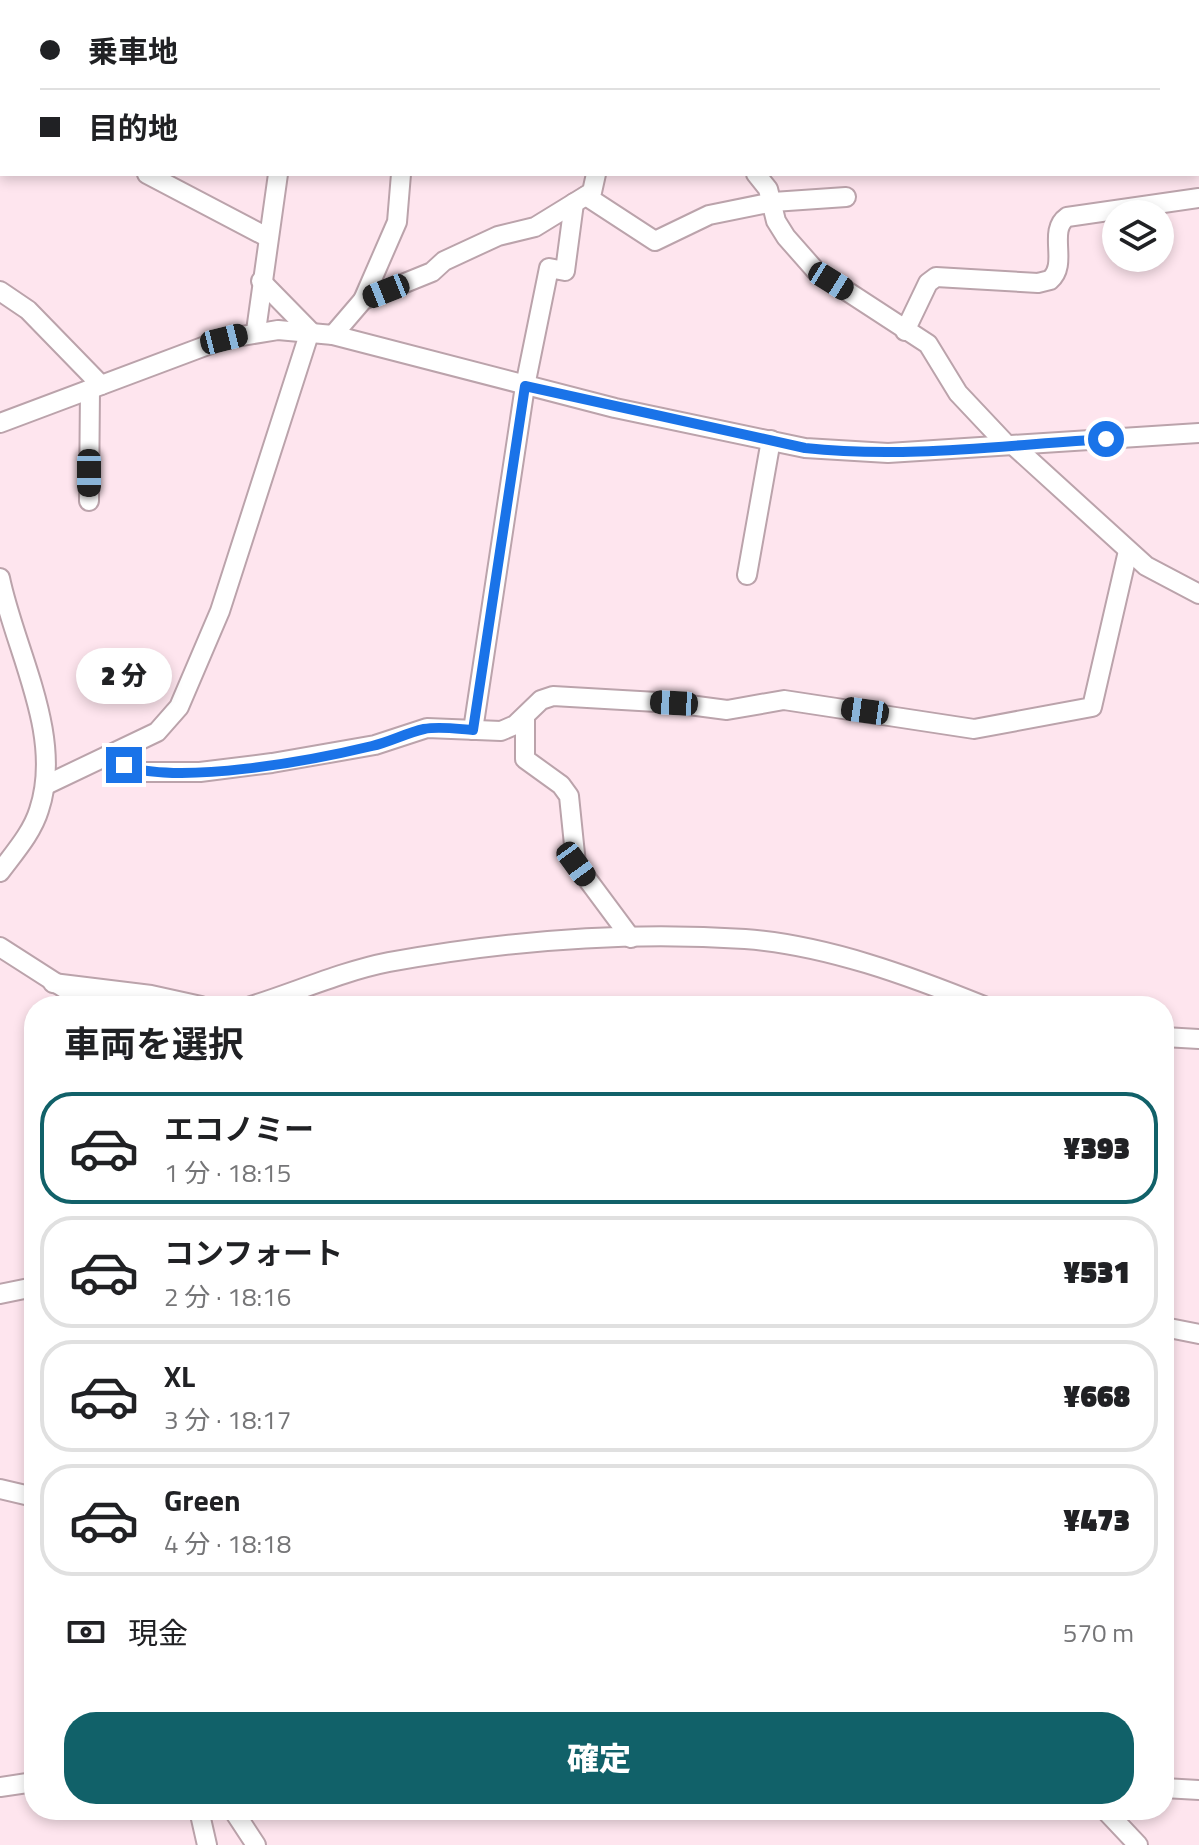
<!DOCTYPE html>
<html lang="ja">
<head>
<meta charset="utf-8">
<style>
  body { margin:0; font-family:"Titillium Web","Noto Sans JP",sans-serif; background:#f2f2f2; color:#202124; height:100vh; display:flex; flex-direction:column; font-size:30px; white-space:nowrap }
  * { box-sizing:border-box; margin:0 }
  p { font-size:26px; color:#757577 }
  .icon { flex:none; width:44px; height:44px; fill:none; stroke:currentColor; stroke-width:2; stroke-linecap:round; stroke-linejoin:round }
  .map { position:relative; flex:1; overflow:hidden }
  .sheet { position:absolute; left:24px; top:996px; width:1150px; height:824px; display:flex; flex-direction:column; background:#fff; border-radius:32px; box-shadow:0 4px 12px #0003 }
  .sheet>* { flex:none }
  .top-card { position:absolute; left:0px; top:0px; width:1200px; height:176px; box-shadow:0 4px 12px #0003; display:grid; align-content:center; height:176px; padding:0 40px; background:#fff }
  .fabs { position:absolute; left:1102px; top:200px; display:grid; gap:16px }
  .fabs a { display:grid; place-items:center; width:72px; height:72px; border-radius:50%; background:#fff; box-shadow:0 4px 12px #0003; font-size:40px }
  .end { position:absolute; width:36px; height:36px; margin:-18px; border:10px solid #1a73e8; background:#fff; box-shadow:0 0 0 4px #fff }
  .from { border-radius:50% }
  .bubble { position:absolute; height:56px; border-radius:28px; background:#fff; box-shadow:0 4px 12px #0003; font-size:26px; font-weight:800; line-height:56px; text-align:center }
  .car { position:absolute; width:24px; height:48px; margin:-24px -12px; border-radius:10px; box-shadow:0 0 6px 2px #0007; background:linear-gradient(#222 24%,#8ab4d8 0 40%,#222 0 76%,#8ab4d8 0 86%,#222 0) }
  .top-card b { display:flex; align-items:center; gap:28px; height:76px; font-size:30px }
  .top-card b+b { border-top:2px solid #e0e0e0 }
  .top-card i { width:20px; height:20px; background:#202124 }
  ul { padding:0; list-style:none }
  li { display:flex; align-items:center; gap:24px; height:112px; margin:0 16px 12px; padding:0 24px; border:4px solid #e0e0e0; border-radius:32px }
  li div { flex:1 }
  li b { display:block; font-size:30px }
  li em { font-style:normal; font-weight:800 }
  li.selected { border-color:#116169 }
  li>.icon { width:72px; height:72px; stroke-width:1.5 }
  h2 { padding:0 40px; font-size:36px; line-height:96px }
  .pay { display:flex; align-items:center; gap:20px; height:88px; padding:0 40px; font-size:30px }
  .pay p { margin-inline-start:auto }
  .cta { display:flex; gap:16px; margin-top:auto; padding:16px 40px }
  .cta a { flex:1; height:92px; border-radius:32px; background:#116169; color:#fff; font-size:32px; font-weight:800; line-height:92px; text-align:center }
  .map>svg:first-child { display:block }
  .lines { fill:none; stroke-linecap:round; stroke-linejoin:round }
  .minor-casing { stroke:#bba3ab; stroke-width:22 }
  .minor { stroke:#fff; stroke-width:18 }
  .route { stroke:#1a73e8; stroke-width:10 }
</style>
</head>
<body>
<div class="map">
<svg width="1199" height="1845" viewBox="0 0 1199 1845">
  <rect width="100%" height="100%" fill="#fee5ee"/>
  <g class="lines">
    <g class="minor-casing">
      <g id="minor">
        <polyline points="606,0 608,2"/>
        <polyline points="894,0 894,2"/>
        <polyline points="8,2 8,0"/>
        <polyline points="290,2 291,0"/>
        <polyline points="656,2 656,0"/>
        <polyline points="934,2 939,0"/>
        <polyline points="0,64 2,48"/>
        <polyline points="0,124 2,125"/>
        <polyline points="147,174 267,237"/>
        <polyline points="756,174 768,189 776,221 786,237 816,271 928,344 958,393 1007,445"/>
        <polyline points="586,196 655,241 709,215 773,202 846,197"/>
        <polyline points="0,291 28,310 101,385"/>
        <polyline points="363,300 397,222 401,174"/>
        <polyline points="256,331 278,174"/>
        <path d="M 905,331 L 928,283 L 936,277 L 1038,283 L 1050,280 C 1069,264 1047,231 1067,217 L 1199,198"/>
        <polyline points="333,335 363,300 432,272 444,261 498,236 535,227 592,192 596,174"/>
        <polyline points="0,423 224,339 278,330 333,335 615,408 805,448 888,453 1199,433"/>
        <polyline points="1013,445 1146,566 1199,594"/>
        <polyline points="89,501 90,389"/>
        <polyline points="747,575 771,440"/>
        <path d="M 0,578 C 15,651 64,735 39,810 C 32,833 14,853 0,872"/>
        <polyline points="525,718 525,759 561,785 569,796 576,864 631,938"/>
        <polyline points="473,730 525,386 549,268 565,271 574,203"/>
        <polyline points="106,758 142,772 200,772 272,763 375,745 427,728 501,731 515,725 541,700 553,696 674,703 727,710 784,700 974,729 1092,707 1128,551"/>
        <polyline points="46,785 157,732 179,707 220,611 310,331 261,281"/>
        <polyline points="0,947 92,1006"/>
        <polyline points="53,983 151,995 201,1006"/>
        <path d="M 251,1006 C 296,992 343,971 389,962 C 505,941 628,931 745,939 C 826,945 910,976 984,1006"/>
        <polyline points="1164,1037 1199,1039"/>
        <polyline points="0,1294 34,1287"/>
        <polyline points="1164,1327 1199,1334"/>
        <polyline points="0,1489 34,1497"/>
        <polyline points="0,1787 34,1782"/>
        <polyline points="1164,1788 1199,1790"/>
        <polyline points="199,1810 207,1845"/>
        <polyline points="233,1810 256,1845"/>
        <polyline points="1105,1810 1138,1845"/>
      </g>
    </g>
    <use href="#minor" class="minor"/>
  </g>
  <g class="lines">
    <path class="route" d="M 124,765 C 177,786 314,760 372,746 C 390,742 406,733 424,729 C 439,726 458,729 473,730 L 525,386 L 805,448 C 905,459 1006,445 1106,439"/>
  </g>
</svg>
<div class="fabs">
<a><svg class="icon" aria-label="layers" viewBox="0 0 24 24"><path d="M12 4l9 5-9 5-9-5zM3 14l9 5 9-5"/></svg></a>
</div>
<i class="end from" style="left:1106px;top:439px"></i>
<i class="end" style="left:124px;top:765px"></i>
<div class="bubble" style="left:76px;top:648px;width:96px">2 分</div>
<i class="car" style="left:831px;top:281px;rotate:122deg"></i>
<i class="car" style="left:386px;top:291px;rotate:248deg"></i>
<i class="car" style="left:224px;top:339px;rotate:76deg"></i>
<i class="car" style="left:89px;top:473px;rotate:180deg"></i>
<i class="car" style="left:674px;top:703px;rotate:273deg"></i>
<i class="car" style="left:865px;top:711px;rotate:278deg"></i>
<i class="car" style="left:576px;top:864px;rotate:144deg"></i>
<div class="top-card">
<b><i class="from"></i>乗車地</b>
<b><i></i>目的地</b>
</div>
<section class="sheet">
<h2>車両を選択</h2>
<ul>
<li class="selected"><svg class="icon" aria-label="car" viewBox="0 0 24 24"><path d="M5 17H2v-5l4-1 3-4h7l3 4 3 1v5h-3M9 17h6M6 11h13"/><circle cx="7" cy="17" r="2"/><circle cx="17" cy="17" r="2"/></svg><div><b>エコノミー</b><p>1 分 · 18:15</p></div><em>¥393</em></li>
<li><svg class="icon" aria-label="car" viewBox="0 0 24 24"><path d="M5 17H2v-5l4-1 3-4h7l3 4 3 1v5h-3M9 17h6M6 11h13"/><circle cx="7" cy="17" r="2"/><circle cx="17" cy="17" r="2"/></svg><div><b>コンフォート</b><p>2 分 · 18:16</p></div><em>¥531</em></li>
<li><svg class="icon" aria-label="car" viewBox="0 0 24 24"><path d="M5 17H2v-5l4-1 3-4h7l3 4 3 1v5h-3M9 17h6M6 11h13"/><circle cx="7" cy="17" r="2"/><circle cx="17" cy="17" r="2"/></svg><div><b>XL</b><p>3 分 · 18:17</p></div><em>¥668</em></li>
<li><svg class="icon" aria-label="car" viewBox="0 0 24 24"><path d="M5 17H2v-5l4-1 3-4h7l3 4 3 1v5h-3M9 17h6M6 11h13"/><circle cx="7" cy="17" r="2"/><circle cx="17" cy="17" r="2"/></svg><div><b>Green</b><p>4 分 · 18:18</p></div><em>¥473</em></li>
</ul>
<div class="pay"><svg class="icon" aria-label="cash" viewBox="0 0 24 24"><path d="M3 7h18v10H3z"/><circle cx="12" cy="12" r="2"/></svg>現金<p>570 m</p></div>
<div class="cta"><a>確定</a></div>
</section>
</div>
</body>
</html>
